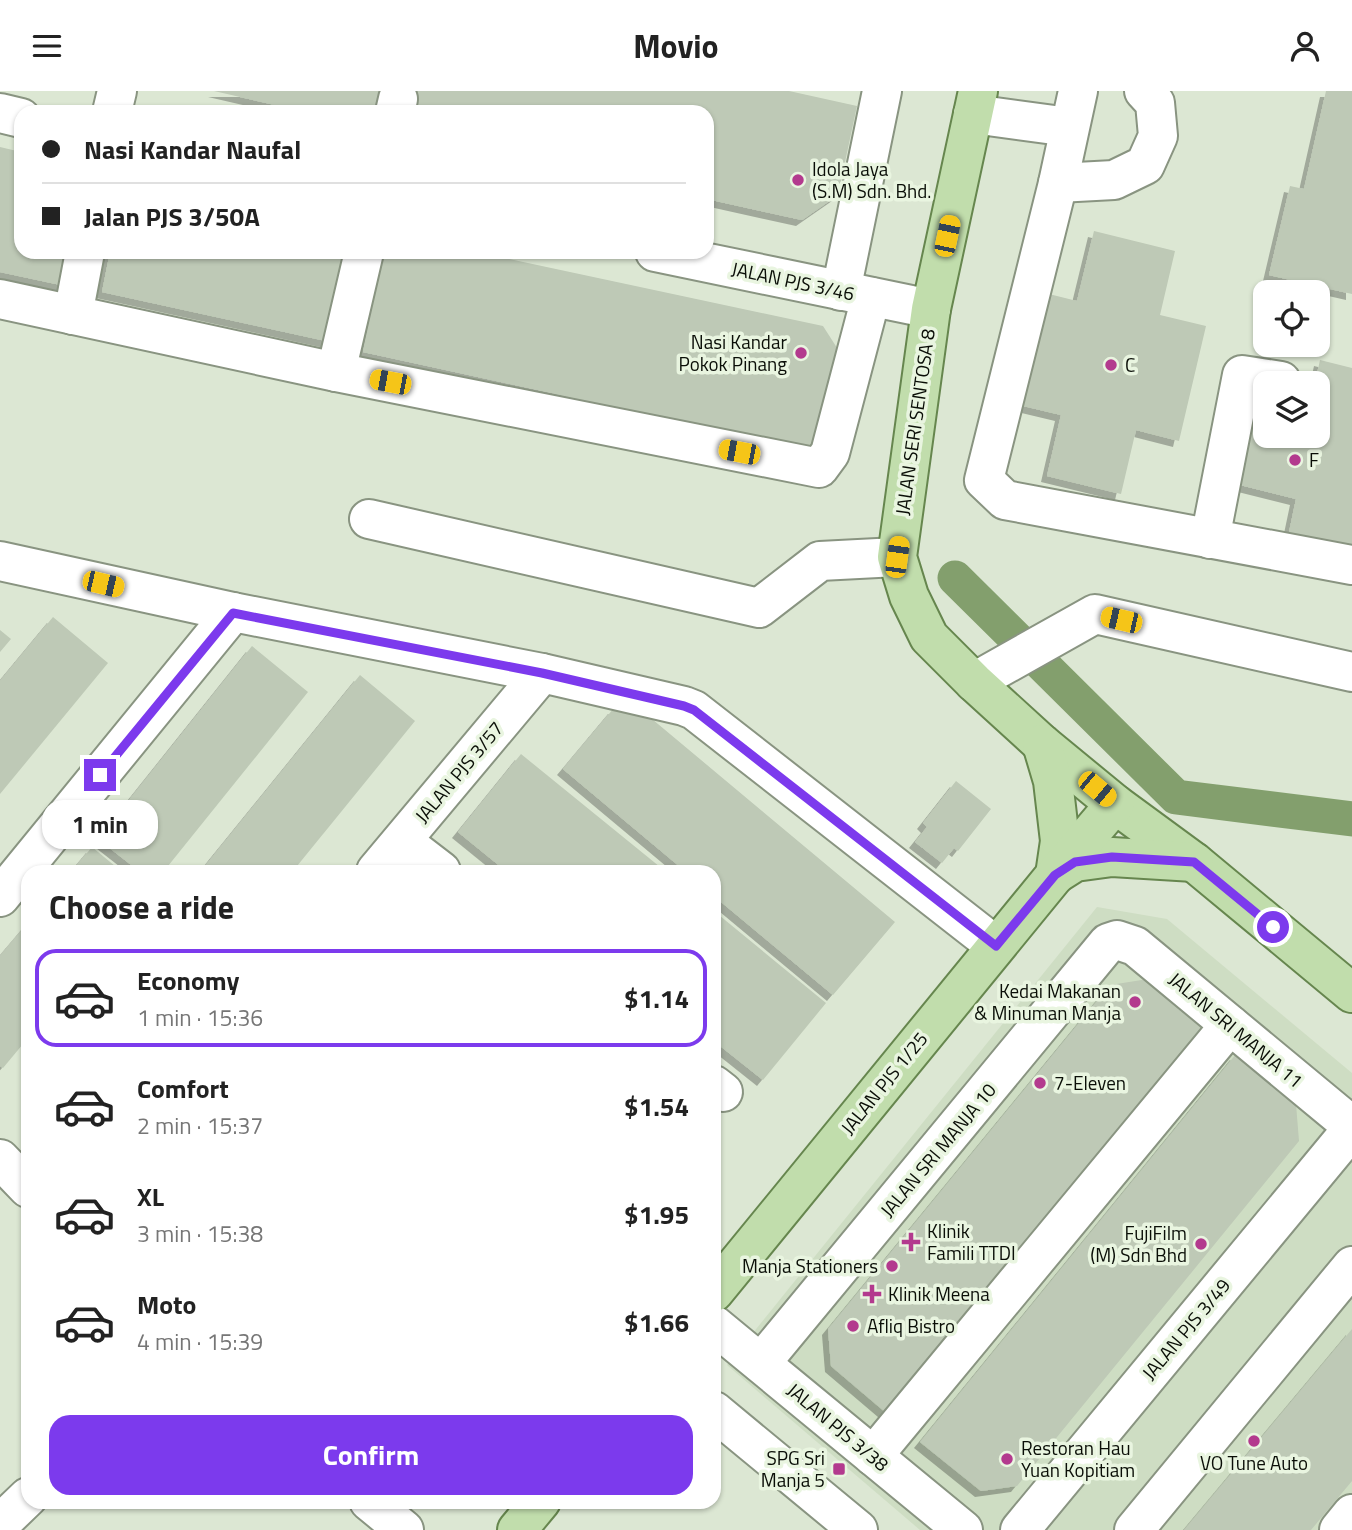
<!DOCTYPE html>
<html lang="en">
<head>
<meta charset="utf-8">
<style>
  body { margin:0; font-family:"Titillium Web",sans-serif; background:#f2f2f2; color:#222; height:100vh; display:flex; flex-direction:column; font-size:26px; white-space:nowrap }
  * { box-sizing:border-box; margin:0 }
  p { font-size:23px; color:#767676 }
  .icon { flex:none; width:38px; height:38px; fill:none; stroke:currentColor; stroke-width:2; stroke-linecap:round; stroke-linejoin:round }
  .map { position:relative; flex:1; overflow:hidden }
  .drawer { position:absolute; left:21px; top:774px; width:700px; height:644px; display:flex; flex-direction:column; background:#fff; border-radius:21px; box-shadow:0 2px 5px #0004 }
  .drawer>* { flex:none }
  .guide { position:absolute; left:14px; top:14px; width:700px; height:154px; border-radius:21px; box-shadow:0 2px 5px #0004; display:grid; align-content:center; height:154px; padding:0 28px; background:#fff }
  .tools { position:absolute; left:1253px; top:189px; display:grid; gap:14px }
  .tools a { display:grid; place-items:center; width:77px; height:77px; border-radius:14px; background:#fff; box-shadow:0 2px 5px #0004; font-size:35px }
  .end { position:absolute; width:32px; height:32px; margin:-16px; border:9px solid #7c3aed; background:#fff; box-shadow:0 0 0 4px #fff }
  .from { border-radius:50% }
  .bubble { position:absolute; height:49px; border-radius:21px; background:#fff; box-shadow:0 2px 5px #0004; font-size:23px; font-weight:700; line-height:49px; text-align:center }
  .car { position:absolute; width:21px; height:42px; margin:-21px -10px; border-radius:9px; box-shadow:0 0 5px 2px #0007; background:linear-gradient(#f5c518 24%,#345 0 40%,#f5c518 0 76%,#345 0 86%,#f5c518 0) }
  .guide b { display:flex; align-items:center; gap:24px; height:66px; font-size:26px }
  .guide b+b { border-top:2px solid #e0e0e0 }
  .guide i { width:18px; height:18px; background:#222 }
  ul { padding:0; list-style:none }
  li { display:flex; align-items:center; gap:21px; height:98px; margin:0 14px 10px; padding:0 14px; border:4px solid transparent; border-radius:21px }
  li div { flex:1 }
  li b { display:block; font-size:26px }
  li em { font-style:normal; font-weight:700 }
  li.active { border-color:#7c3aed }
  li>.icon { width:63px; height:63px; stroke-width:1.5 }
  h2 { padding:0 28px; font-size:32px; line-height:84px }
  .cta { display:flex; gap:14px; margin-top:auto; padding:14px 28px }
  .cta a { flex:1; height:80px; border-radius:21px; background:#7c3aed; color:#fff; font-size:28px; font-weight:700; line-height:80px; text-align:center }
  header { display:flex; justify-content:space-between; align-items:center; height:91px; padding:0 28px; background:#fff; font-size:32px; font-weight:700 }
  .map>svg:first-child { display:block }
  .built { fill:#ceddc3 }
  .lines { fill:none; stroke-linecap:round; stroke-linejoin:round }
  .canal { stroke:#839f6d; stroke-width:35 }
  .building { fill:#bec9b6; filter:url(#shadow) }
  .minor-casing { stroke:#899481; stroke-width:42 }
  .major-casing { stroke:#66864e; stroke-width:42 }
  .minor { stroke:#fff; stroke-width:38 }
  .major { stroke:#c1ddac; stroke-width:38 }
  .route { stroke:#7c3aed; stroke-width:9 }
  .poi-dot { fill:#b33a8e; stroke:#e9f5e0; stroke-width:2.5 }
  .labels { text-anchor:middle; stroke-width:7; stroke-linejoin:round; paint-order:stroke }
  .poi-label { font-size:19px; fill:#0a0e07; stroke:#e9f5e0; text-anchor:start }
  .street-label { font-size:19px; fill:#0a0e07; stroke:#e9f5e0 }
</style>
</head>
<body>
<header><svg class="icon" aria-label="menu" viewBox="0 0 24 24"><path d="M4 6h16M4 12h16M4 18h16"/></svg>Movio<svg class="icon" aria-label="person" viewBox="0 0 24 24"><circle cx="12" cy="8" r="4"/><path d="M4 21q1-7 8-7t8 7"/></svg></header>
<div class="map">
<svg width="1352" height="1439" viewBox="0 0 1352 1439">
  <defs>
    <filter id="shadow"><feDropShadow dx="-6" dy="6" stdDeviation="0" flood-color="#0004"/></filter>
  </defs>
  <rect width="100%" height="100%" fill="#dce7d3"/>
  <polygon class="built" points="1097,816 1167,828 1352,982 1352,1439 920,1439 727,1274"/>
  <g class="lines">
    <polyline class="canal" points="955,487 1176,706 1352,728"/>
  </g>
  <g class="building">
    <polygon points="214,0 387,0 383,21 306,21"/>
    <polygon points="417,0 789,0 857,15 838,104 802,129 707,108 707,21 412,21"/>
    <polygon points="1326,0 1352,0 1352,203 1269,184 1290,95 1304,98"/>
    <polygon points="0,56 21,61 21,161 77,161 70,196 0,181"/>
    <polygon points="1094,140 1175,160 1160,224 1206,235 1179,350 1136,339 1121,403 1047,385 1061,324 1015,313 1041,201 1077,210"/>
    <polygon points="110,161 354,161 335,252 102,201"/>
    <polygon points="384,161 476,161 823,235 848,274 828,362 363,261"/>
    <polygon points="1320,269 1352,277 1352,461 1288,446 1296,408 1232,392 1252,306 1265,309 1265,345 1318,345 1318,292 1315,292"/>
    <polygon points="53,526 108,572 0,703 0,590"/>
    <polygon points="0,539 11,548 0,561"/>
    <polygon points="252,555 308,601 164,780 139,780 98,748"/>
    <polygon points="360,584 415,630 293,780 201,780"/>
    <polygon points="614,617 646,623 895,831 833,904 714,805 714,780 685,780 563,678"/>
    <polygon points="521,663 665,780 506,780 458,741"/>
    <polygon points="956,690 991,718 958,760 954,757 942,772 915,751 927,736 923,732"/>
    <polygon points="92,756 121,780 72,780"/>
    <polygon points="714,820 826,912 763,989 714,950"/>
    <polygon points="28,832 28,947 3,977 0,975 0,865"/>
    <polygon points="1148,888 1208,937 891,1326 831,1275 828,1238 1110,894"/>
    <polygon points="1236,963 1296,1013 1299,1050 1017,1395 981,1400 920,1351"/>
    <polygon points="1352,1238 1352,1390 1311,1439 1184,1439"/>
  </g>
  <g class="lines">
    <g class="minor-casing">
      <g id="minor">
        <polyline points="1078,0 1058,92 984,389 1005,409 1352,474"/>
        <polyline points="112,21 117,0"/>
        <polyline points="395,21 398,8"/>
        <polyline points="0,22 21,27"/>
        <polyline points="973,23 1069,36"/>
        <polyline points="1058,92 1114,89 1145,74 1158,45 1155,12 1144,0"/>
        <polyline points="655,161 931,218"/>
        <polyline points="841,200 882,0"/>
        <polyline points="0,208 336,281 819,377 830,362 871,206"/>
        <polyline points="73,224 85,161"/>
        <polyline points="336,281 364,161"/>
        <polyline points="369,428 759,517 820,470 897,466"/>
        <polyline points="1210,448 1242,284 1281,290"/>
        <polyline points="0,470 233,521 542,582 684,615 694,619 996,855"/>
        <polyline points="974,591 1095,523 1352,581"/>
        <polyline points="402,750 441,780"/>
        <polyline points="376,780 542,582"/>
        <polyline points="0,806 233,521"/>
        <polyline points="714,994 723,1001"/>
        <polyline points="0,1068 28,1097"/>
        <polyline points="714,1234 963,1439"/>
        <polyline points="761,1272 1108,852 1117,849 1135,855 1352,1035"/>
        <polyline points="714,1320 858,1439"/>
        <polyline points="873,1365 1230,934"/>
        <polyline points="369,1410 404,1439"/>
        <polyline points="0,1433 28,1406"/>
        <polyline points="1020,1439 1352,1038"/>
        <polyline points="1134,1439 1352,1175"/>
        <polyline points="1339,1439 1352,1423"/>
      </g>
    </g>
    <g class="major-casing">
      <g id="major">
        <polyline points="978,0 931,218 897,466 909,505 929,546 974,591 1042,653 1115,713 1194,771 1352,902"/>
        <polyline points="1042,653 1053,690 1060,750 1055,784"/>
        <polyline points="1056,783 1075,771 1112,766 1194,771"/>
        <polyline points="714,1201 1055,784 1115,713"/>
        <polyline points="517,1439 541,1410"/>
      </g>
    </g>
    <use href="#minor" class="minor"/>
    <use href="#major" class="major"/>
  </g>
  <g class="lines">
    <polyline class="route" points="100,684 233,522 542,582 684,615 694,619 996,855 1055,784 1075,771 1112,766 1194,771 1273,836"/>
  </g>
  <g class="poi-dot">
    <circle cx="798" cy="89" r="7"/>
    <circle cx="801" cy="262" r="7"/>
    <circle cx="1111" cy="274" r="7"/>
    <circle cx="1295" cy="369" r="7"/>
    <circle cx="1135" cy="911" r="7"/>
    <circle cx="1040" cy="992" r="7"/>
    <path d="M907.5 1140.5h7v7h7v7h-7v7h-7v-7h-7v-7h7z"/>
    <circle cx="1201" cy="1153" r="7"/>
    <circle cx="892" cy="1175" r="7"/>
    <path d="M868.5 1192.5h7v7h7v7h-7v7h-7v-7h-7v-7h7z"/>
    <circle cx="853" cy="1235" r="7"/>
    <circle cx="1254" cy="1350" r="7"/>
    <circle cx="1007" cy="1368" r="7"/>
    <rect x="832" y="1371" width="14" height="14" rx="3.5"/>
  </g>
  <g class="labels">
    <g class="poi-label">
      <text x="812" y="85">Idola Jaya<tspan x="812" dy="22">(S.M) Sdn. Bhd.</tspan></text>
      <text x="787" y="258" text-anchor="end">Nasi Kandar<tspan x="787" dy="22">Pokok Pinang</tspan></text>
      <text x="1125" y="281">C</text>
      <text x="1309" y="376">F</text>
      <text x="1121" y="907" text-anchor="end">Kedai Makanan<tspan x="1121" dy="22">&amp; Minuman Manja</tspan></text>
      <text x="1054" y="999">7-Eleven</text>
      <text x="927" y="1147">Klinik<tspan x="927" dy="22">Famili TTDI</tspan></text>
      <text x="1187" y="1149" text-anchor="end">FujiFilm<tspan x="1187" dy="22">(M) Sdn Bhd</tspan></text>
      <text x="878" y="1182" text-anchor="end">Manja Stationers</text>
      <text x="888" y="1210">Klinik Meena</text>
      <text x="867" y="1242">Afliq Bistro</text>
      <text x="1021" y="1364">Restoran Hau<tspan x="1021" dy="22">Yuan Kopitiam</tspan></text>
      <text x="825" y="1374" text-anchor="end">SPG Sri<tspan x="825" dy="22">Manja 5</tspan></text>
      <text x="1254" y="1379" text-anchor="middle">VO Tune Auto</text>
    </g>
    <g class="street-label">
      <text transform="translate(793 190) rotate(12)" y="7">JALAN PJS 3/46</text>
      <text transform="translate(915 331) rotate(-82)" y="7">JALAN SERI SENTOSA 8</text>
      <text transform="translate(459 681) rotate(-50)" y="7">JALAN PJS 3/57</text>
      <text transform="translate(1236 939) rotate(40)" y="7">JALAN SRI MANJA 11</text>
      <text transform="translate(884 992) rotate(-51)" y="7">JALAN PJS 1/25</text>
      <text transform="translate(938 1059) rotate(-50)" y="7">JALAN SRI MANJA 10</text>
      <text transform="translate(1186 1238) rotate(-50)" y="7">JALAN PJS 3/49</text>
      <text transform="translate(838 1336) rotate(40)" y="7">JALAN PJS 3/38</text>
    </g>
  </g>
</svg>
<div class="tools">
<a><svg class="icon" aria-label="locate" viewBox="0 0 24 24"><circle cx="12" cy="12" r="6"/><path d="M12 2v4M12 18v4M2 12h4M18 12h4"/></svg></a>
<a><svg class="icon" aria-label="layers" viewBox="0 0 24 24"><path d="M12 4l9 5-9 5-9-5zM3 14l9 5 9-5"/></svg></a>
</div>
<i class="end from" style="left:1273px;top:836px"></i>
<i class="end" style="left:100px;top:684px"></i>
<div class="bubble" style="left:42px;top:709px;width:116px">1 min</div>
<i class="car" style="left:947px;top:145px;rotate:12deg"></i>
<i class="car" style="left:390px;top:291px;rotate:281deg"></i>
<i class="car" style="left:739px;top:361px;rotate:281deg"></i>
<i class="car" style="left:897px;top:466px;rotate:8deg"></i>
<i class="car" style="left:103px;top:493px;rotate:103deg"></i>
<i class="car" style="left:1121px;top:529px;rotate:283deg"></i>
<i class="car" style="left:1097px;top:698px;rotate:130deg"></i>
<div class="guide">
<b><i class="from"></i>Nasi Kandar Naufal</b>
<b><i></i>Jalan PJS 3/50A</b>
</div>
<section class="drawer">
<h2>Choose a ride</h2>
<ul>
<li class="active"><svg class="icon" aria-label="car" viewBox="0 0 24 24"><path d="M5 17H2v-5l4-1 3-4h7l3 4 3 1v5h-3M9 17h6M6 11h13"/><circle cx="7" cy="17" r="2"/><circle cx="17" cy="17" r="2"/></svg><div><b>Economy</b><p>1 min · 15:36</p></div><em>$1.14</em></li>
<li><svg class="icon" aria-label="car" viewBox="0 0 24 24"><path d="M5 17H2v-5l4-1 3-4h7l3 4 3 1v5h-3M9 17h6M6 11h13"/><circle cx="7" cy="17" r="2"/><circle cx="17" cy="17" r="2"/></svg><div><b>Comfort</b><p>2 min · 15:37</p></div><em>$1.54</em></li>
<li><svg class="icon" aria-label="car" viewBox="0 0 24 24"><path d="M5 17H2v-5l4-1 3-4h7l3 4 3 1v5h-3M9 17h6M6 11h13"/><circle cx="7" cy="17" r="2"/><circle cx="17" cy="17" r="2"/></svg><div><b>XL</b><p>3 min · 15:38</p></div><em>$1.95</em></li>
<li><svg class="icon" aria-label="car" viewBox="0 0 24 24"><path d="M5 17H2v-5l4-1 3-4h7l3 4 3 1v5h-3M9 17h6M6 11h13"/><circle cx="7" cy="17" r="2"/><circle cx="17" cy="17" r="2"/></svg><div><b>Moto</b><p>4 min · 15:39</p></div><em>$1.66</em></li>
</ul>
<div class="cta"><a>Confirm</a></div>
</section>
</div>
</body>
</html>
